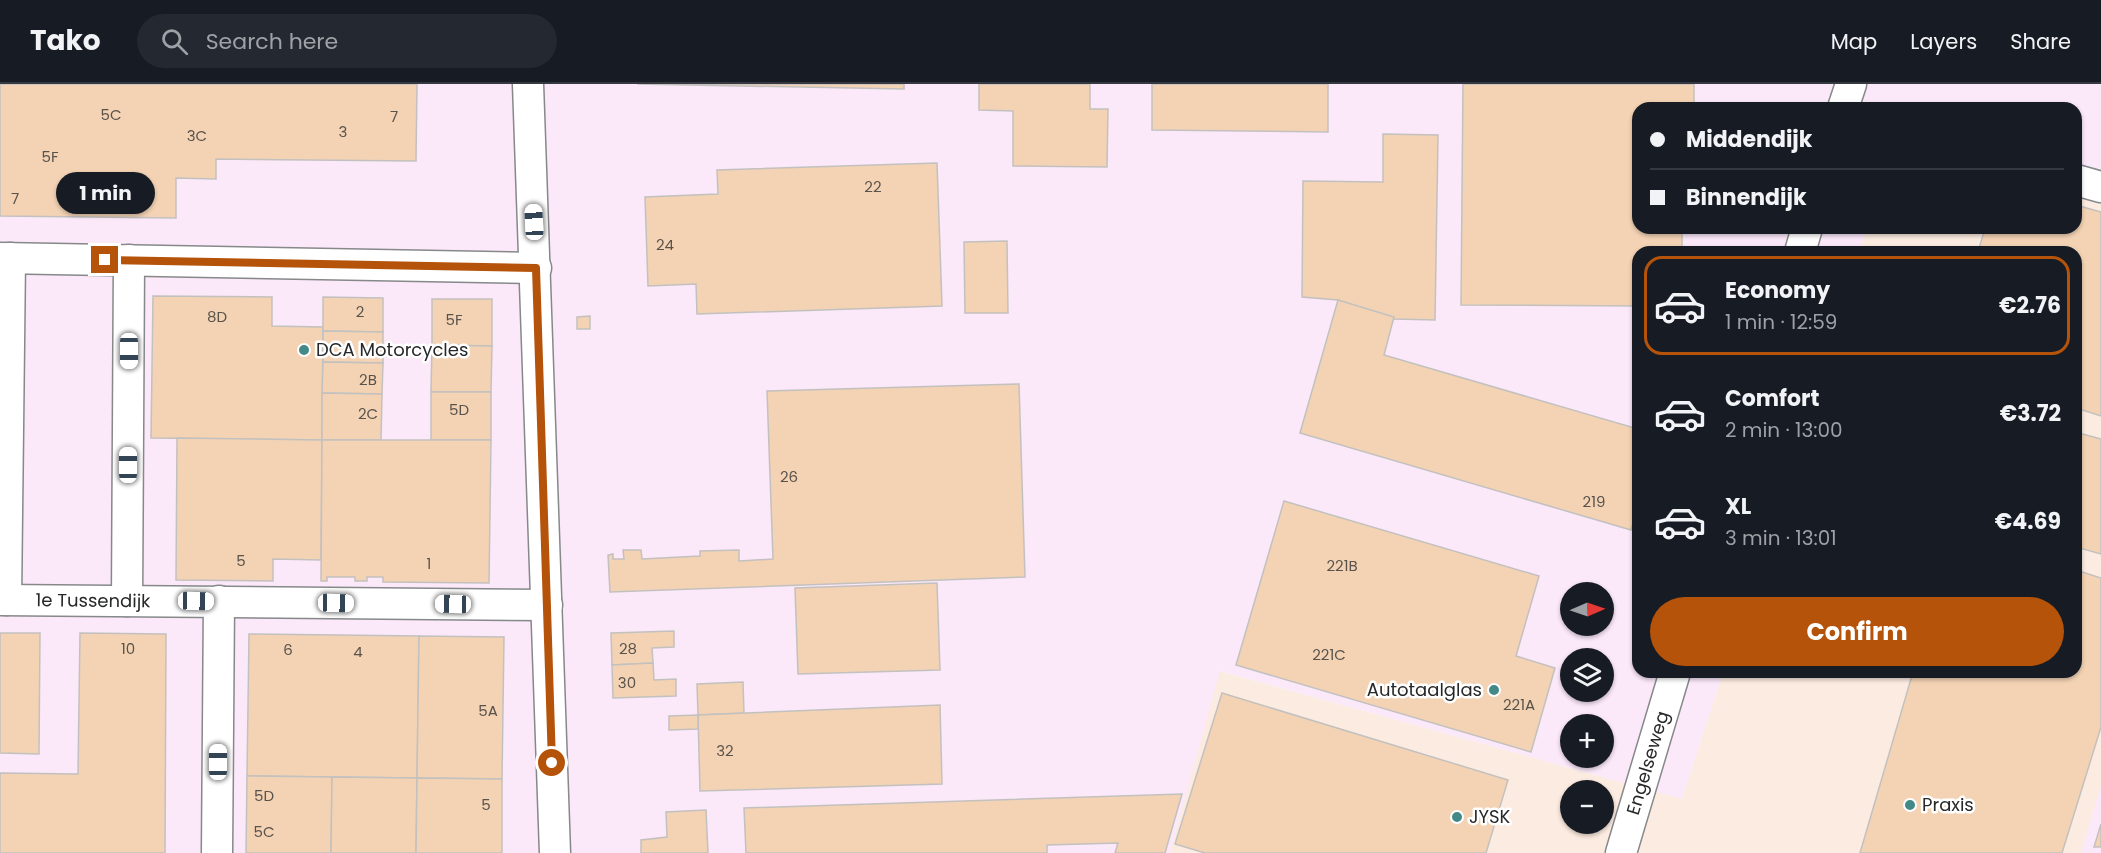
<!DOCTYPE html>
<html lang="en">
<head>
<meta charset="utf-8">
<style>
  body { margin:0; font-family:Poppins,sans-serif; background:#242831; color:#f1f3f6; height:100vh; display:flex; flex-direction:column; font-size:22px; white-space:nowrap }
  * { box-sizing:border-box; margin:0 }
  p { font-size:20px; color:#9ea1a6 }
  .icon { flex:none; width:33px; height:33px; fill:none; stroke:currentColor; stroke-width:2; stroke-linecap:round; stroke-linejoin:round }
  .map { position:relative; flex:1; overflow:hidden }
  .details { position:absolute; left:1632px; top:162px; width:450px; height:432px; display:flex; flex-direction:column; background:#171b24; border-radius:18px; box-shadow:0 2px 4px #0004 }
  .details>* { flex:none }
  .banner { position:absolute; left:1632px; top:18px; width:450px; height:132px; border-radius:18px; box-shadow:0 2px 4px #0004; display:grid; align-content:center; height:132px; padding:0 18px; background:#171b24 }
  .needle { width:39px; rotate:88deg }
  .controls { position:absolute; left:1560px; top:498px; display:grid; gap:12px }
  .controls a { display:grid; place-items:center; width:54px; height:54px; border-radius:50%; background:#171b24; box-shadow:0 2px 4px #0004; font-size:30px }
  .end { position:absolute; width:27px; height:27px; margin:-14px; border:8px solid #b45309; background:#fff; box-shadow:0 0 0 3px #fff }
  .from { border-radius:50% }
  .bubble { position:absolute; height:42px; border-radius:21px; background:#171b24; box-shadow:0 2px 4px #0004; font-size:20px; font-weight:700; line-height:42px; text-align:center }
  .car { position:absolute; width:18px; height:36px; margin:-18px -9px; border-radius:8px; box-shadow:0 0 4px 2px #0007; background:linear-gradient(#fff 24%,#345 0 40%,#fff 0 76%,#345 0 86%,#fff 0) }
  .banner b { display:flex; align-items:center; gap:21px; height:57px; font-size:22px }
  .banner b+b { border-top:2px solid #363941 }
  .banner i { width:15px; height:15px; background:#f1f3f6 }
  ul { padding:10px 0 0; list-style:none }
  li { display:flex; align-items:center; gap:18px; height:99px; margin:0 12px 9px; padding:0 6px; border:3px solid transparent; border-radius:18px }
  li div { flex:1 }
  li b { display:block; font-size:22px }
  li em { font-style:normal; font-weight:700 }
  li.selected { border-color:#b45309 }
  li>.icon { width:54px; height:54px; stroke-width:1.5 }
  .button { display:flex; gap:12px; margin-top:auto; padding:12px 18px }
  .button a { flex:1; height:69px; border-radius:36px; background:#b45309; color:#fff; font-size:24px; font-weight:700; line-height:69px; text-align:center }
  header { display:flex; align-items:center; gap:36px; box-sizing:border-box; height:84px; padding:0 30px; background:#171b24; border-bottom:2px solid #363941 }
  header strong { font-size:28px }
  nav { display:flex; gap:33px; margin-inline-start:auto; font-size:21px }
  .search { width:420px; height:54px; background:#242831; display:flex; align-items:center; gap:15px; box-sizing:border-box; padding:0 21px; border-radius:33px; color:#9ea1a6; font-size:22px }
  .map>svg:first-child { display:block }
  .commercial { fill:#fcebe0; fill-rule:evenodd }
  .industrial { fill:#fbe8f9; fill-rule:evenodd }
  .building { fill:#f3d3b4; stroke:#c3c1bf; stroke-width:1.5 }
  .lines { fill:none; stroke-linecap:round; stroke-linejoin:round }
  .street-casing { stroke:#86888a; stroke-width:33 }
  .street { stroke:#fff; stroke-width:30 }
  .route { stroke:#b45309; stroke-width:8 }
  .poi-dot { fill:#428987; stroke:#fff; stroke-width:2 }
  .labels { text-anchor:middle; stroke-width:5; stroke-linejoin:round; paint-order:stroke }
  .number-label { font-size:15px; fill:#5a534c }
  .poi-label { font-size:18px; fill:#272829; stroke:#fff; text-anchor:start }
  .street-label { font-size:18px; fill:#272829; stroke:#fff }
</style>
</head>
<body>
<header>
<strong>Tako</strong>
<div class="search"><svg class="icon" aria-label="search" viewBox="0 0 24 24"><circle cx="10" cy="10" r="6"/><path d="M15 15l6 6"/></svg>Search here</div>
<nav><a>Map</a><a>Layers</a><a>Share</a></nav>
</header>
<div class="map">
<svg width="2101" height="769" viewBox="0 0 2101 769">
  <rect width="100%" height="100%" fill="#f7f9fb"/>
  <path class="commercial" d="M 2076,113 L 2101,120 L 2101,702 L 2081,769 L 1170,769 L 1219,587 L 1682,715 L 1723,588 L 2076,588 L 2076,168 L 1859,168 L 1867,144 L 2076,144 ZM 1570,706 L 1604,706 L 1604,740 L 1570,740 Z"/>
  <g class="industrial">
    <path d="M 0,0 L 2101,0 L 2101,120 L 2076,113 L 2076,24 L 1638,24 L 1638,144 L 1867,144 L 1859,168 L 1638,168 L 1638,588 L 1723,588 L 1682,715 L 1220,587 L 1170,769 L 0,769 ZM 1570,508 L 1604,508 L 1604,542 L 1570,542 ZM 1570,574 L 1604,574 L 1604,608 L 1570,608 ZM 1570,640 L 1604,640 L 1604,674 L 1570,674 Z"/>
    <polygon points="2101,702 2101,769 2081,769"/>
  </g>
  <g class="building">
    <polygon points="0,0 417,0 416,77 216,75 216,95 176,94 176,134 0,132"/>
    <polygon points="637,0 904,0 904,5"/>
    <polygon points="979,0 1090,0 1090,25 1108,25 1107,83 1013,82 1013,27 979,26"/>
    <polygon points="1152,0 1328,0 1328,48 1152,46"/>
    <polygon points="1463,0 1694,0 1694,24 1638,24 1638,144 1682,144 1682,168 1638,168 1638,222 1461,221"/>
    <polygon points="1383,50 1438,51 1435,236 1394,235 1338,216 1302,213 1303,97 1383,98"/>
    <polygon points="937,79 942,222 697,230 696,200 648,202 645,113 718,110 717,86"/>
    <polygon points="2076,121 2101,128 2101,332 2076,324 2076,168 1978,168 1985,144 2076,144"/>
    <polygon points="1007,157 1008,229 965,229 964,158"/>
    <polygon points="153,212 272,213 272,242 323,243 322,356 151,354"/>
    <polygon points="323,213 383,214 383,248 323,247"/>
    <polygon points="432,215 492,215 492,262 432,261"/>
    <polygon points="1338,216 1394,233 1384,271 1638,345 1638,422 1631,446 1300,349"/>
    <polygon points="590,232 590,245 577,245 577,233"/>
    <polygon points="323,247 383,248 383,279 323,278"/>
    <polygon points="432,261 492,262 491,308 431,308"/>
    <polygon points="323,278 383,279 382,310 322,309"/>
    <polygon points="1019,300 1025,493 610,508 608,471 613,470 613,475 624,475 623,466 641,466 642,475 700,472 700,467 739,466 739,477 773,475 767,307"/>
    <rect x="431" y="308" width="60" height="48"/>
    <polygon points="322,309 382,310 381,356 322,356"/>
    <polygon points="2079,349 2101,355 2101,470 2076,463 2076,360"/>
    <polygon points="177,354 322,356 321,476 273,475 273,497 176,496"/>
    <polygon points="322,356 491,356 489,499 383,498 383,493 367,493 367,497 355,497 355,493 327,493 327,497 321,497"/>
    <polygon points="1284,417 1539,492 1516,572 1555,584 1531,668 1236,581"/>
    <polygon points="2076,486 2101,494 2101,643 2062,769 1860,769 1913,588 2076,588"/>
    <polygon points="937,499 940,586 798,590 795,504"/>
    <polygon points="674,547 674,563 652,564 653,579 612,581 611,549"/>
    <polygon points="0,549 40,549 39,670 0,669"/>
    <polygon points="80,549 166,550 165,769 0,769 0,689 78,690"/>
    <polygon points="249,550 419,552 417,694 247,692"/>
    <polygon points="419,552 504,553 502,695 417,694"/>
    <polygon points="653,579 654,596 676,595 676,612 613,614 612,581"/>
    <polygon points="743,598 744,629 698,631 697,600"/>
    <polygon points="1222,609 1508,696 1486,769 1205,769 1175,760"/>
    <polygon points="940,621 942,700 700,707 698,631"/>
    <polygon points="698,631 698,645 669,646 669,632"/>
    <polygon points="247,692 332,693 331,769 246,769"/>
    <polygon points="332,693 417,694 416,769 331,769"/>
    <polygon points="417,694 502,695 502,769 416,769"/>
    <polygon points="1182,710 1165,769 1115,769 1118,759 1047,761 1047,769 746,769 744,724"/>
    <polygon points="706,726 708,769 641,769 641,756 667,753 666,728"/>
    <polygon points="2101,740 2101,763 2094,763"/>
  </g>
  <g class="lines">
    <g class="street-casing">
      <g id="street">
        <polyline points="528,0 555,769"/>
        <polyline points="1843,24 1851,0"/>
        <polyline points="2076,96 2101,103"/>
        <polyline points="1800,168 1807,144"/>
        <polyline points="0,174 536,184"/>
        <path id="s1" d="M 0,516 L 547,521"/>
        <polyline points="6,516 10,174"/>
        <polyline points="127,517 129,176"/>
        <polyline points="217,769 219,517"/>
        <path id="s2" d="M 1621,769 L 1675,588"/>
      </g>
    </g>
    <use href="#street" class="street"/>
  </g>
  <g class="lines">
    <polyline class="route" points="105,176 536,184 552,679"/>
  </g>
  <g class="poi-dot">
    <circle cx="304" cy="266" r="6"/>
    <circle cx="1494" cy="606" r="6"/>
    <circle cx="1910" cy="721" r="6"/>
    <circle cx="1457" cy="733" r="6"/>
  </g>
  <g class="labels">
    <g class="number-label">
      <text x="111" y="36">5C</text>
      <text x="394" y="38">7</text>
      <text x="343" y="53">3</text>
      <text x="197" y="57">3C</text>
      <text x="50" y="78">5F</text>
      <text x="873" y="108">22</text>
      <text x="15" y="120">7</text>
      <text x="665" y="166">24</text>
      <text x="360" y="233">2</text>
      <text x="217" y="238">8D</text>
      <text x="454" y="241">5F</text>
      <text x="368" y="301">2B</text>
      <text x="459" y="331">5D</text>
      <text x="368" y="335">2C</text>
      <text x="789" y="398">26</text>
      <text x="1594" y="423">219</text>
      <text x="241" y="482">5</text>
      <text x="429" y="485">1</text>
      <text x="1342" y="487">221B</text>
      <text x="128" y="570">10</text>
      <text x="628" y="570">28</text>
      <text x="288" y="571">6</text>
      <text x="358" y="573">4</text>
      <text x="1329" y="576">221C</text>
      <text x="627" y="604">30</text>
      <text x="1519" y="626">221A</text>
      <text x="488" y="632">5A</text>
      <text x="725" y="672">32</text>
      <text x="264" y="717">5D</text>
      <text x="486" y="726">5</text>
      <text x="264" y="753">5C</text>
    </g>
    <g class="poi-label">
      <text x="316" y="272">DCA Motorcycles</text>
      <text x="1482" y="612" text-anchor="end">Autotaalglas</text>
      <text x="1922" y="727">Praxis</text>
      <text x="1469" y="739">JYSK</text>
    </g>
    <g class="street-label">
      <text dy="6" stroke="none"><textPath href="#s1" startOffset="93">1e Tussendijk</textPath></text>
      <text dy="6" stroke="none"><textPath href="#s2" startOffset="94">Engelseweg</textPath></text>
    </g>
  </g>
</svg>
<div class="controls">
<a><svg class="needle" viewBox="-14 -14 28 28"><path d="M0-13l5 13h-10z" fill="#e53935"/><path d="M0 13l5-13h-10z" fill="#9ea1a6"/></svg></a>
<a><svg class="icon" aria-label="layers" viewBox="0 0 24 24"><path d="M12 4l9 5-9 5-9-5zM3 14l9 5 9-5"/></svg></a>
<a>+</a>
<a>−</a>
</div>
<i class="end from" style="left:552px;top:679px"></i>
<i class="end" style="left:105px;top:176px"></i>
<div class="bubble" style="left:56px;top:88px;width:99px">1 min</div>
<i class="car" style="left:534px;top:138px;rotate:357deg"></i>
<i class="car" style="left:129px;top:267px;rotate:180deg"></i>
<i class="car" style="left:128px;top:381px;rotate:0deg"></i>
<i class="car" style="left:196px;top:517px;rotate:91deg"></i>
<i class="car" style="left:336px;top:519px;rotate:91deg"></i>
<i class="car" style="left:453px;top:520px;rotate:271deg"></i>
<i class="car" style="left:218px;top:678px;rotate:0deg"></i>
<div class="banner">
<b><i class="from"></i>Middendijk</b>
<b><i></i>Binnendijk</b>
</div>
<section class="details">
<ul>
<li class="selected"><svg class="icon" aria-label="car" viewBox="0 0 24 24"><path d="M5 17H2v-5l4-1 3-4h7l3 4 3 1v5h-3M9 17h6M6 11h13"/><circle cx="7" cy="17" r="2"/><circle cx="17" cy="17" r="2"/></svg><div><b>Economy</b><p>1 min · 12:59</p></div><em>€2.76</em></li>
<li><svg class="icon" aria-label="car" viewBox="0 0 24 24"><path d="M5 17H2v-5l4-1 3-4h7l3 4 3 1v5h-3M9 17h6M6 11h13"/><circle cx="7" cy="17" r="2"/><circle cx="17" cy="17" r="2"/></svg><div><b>Comfort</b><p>2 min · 13:00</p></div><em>€3.72</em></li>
<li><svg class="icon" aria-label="car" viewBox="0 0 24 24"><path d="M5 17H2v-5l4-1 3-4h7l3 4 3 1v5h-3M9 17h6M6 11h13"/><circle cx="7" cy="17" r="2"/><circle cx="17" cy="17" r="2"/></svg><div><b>XL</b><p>3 min · 13:01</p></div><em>€4.69</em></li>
</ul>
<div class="button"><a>Confirm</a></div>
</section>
</div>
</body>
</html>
